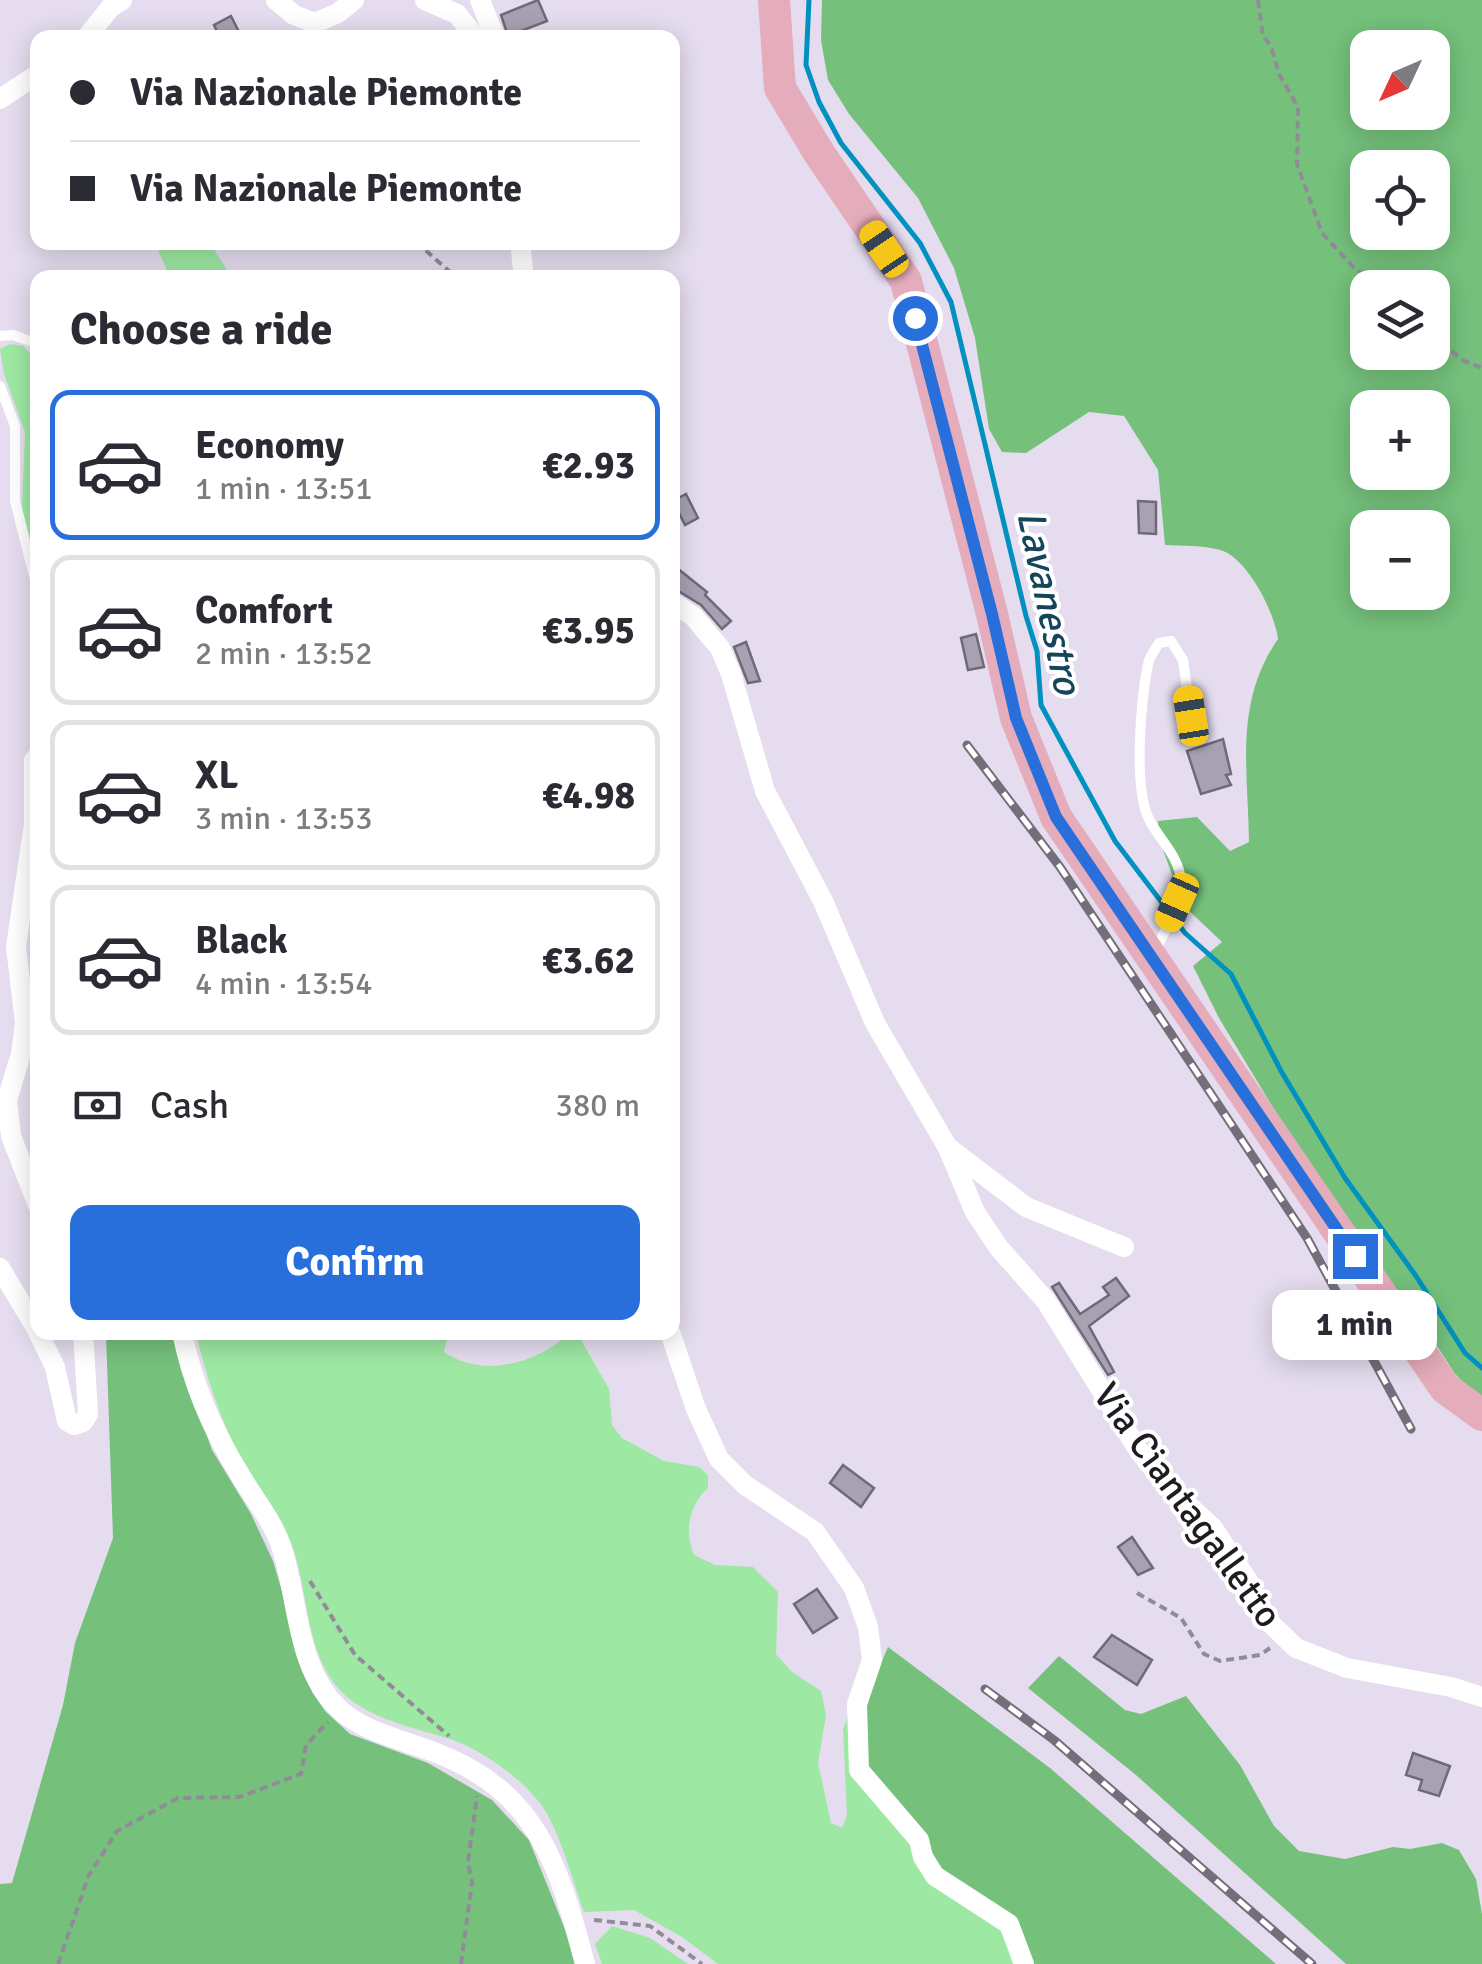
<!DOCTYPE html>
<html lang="en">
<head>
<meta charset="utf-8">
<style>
  body { margin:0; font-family:Signika,sans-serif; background:#f7f7f7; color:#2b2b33; height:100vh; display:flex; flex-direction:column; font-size:38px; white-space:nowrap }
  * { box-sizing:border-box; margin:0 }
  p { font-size:32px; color:#7c7c81 }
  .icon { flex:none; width:55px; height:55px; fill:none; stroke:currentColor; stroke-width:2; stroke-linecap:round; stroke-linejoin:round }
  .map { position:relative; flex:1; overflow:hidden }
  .details { position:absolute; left:30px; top:270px; width:650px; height:1070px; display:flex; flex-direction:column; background:#fff; border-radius:20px; box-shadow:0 5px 25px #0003 }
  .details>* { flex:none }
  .guide { position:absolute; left:30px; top:30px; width:650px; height:220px; border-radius:20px; box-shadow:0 5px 25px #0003; display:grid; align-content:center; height:220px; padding:0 40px; background:#fff }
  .needle { width:65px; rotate:226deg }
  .fabs { position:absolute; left:1350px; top:30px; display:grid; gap:20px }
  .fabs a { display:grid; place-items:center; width:100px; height:100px; border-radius:20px; background:#fff; box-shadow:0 5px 25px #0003; font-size:50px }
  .end { position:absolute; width:45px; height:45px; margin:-22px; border:12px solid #296fdb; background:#fff; box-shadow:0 0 0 5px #fff }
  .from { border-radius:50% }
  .bubble { position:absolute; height:70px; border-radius:20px; background:#fff; box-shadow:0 5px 25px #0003; font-size:32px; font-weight:700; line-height:70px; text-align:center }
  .car { position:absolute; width:30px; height:60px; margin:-30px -15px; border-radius:12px; box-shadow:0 0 8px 2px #0007; background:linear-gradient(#f5c518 24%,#345 0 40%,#f5c518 0 76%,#345 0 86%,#f5c518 0) }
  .guide b { display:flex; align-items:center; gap:35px; height:95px; font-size:38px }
  .guide b+b { border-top:2px solid #e1e1e2 }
  .guide i { width:25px; height:25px; background:#2b2b33 }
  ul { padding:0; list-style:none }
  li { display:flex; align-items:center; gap:30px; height:150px; margin:0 20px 15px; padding:0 20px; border:5px solid #e1e1e2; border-radius:20px }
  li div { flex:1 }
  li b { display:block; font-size:38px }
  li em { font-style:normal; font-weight:700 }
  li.selected { border-color:#296fdb }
  li>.icon { width:90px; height:90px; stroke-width:1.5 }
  h2 { padding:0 40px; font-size:45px; line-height:120px }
  .pay { display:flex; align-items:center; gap:25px; height:110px; padding:0 40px; font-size:38px }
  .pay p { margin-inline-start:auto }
  .cta { display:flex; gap:20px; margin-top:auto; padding:20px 40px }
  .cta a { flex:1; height:115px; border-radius:20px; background:#296fdb; color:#fff; font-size:40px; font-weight:700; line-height:115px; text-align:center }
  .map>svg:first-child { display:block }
  .green { fill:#9de8a3 }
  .forest { fill:#75c17c; fill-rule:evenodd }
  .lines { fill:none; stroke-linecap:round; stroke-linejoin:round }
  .stream { stroke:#0191c1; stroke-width:5 }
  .building { fill:#a8a1b2; stroke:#6f6979; stroke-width:2.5 }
  .path { stroke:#918b98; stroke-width:4; stroke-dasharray:8 5; stroke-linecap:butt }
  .lane { stroke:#fff; stroke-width:10 }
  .street { stroke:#fff; stroke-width:20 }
  .primary { stroke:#e5acbc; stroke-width:32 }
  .rail-casing { stroke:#746e7a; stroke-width:9 }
  .rail { stroke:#fff; stroke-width:5; stroke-dasharray:15; stroke-linecap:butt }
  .route { stroke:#296fdb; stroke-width:12 }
  .labels { text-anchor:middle; stroke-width:8; stroke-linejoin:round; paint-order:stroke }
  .street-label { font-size:38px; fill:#1e1b21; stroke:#fff }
  .water-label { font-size:40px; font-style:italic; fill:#154559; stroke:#fff }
</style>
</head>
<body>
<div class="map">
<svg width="1482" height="1964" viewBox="0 0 1482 1964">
  <rect width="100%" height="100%" fill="#e5ddef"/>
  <g class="green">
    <polygon points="155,243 210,243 227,270 236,277 170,277"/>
    <polygon points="10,344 23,346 37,361 37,571 22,507 25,432 4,374 0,349"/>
    <path d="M 196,1333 L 448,1333 L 444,1352 C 484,1379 535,1363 568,1335 L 580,1338 L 609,1389 L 612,1425 L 622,1438 L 664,1461 L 699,1467 L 708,1475 L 708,1488 C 689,1504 684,1532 694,1555 L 715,1565 L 753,1567 L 778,1592 L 776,1654 L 792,1672 L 821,1691 L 826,1715 L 818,1763 L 831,1823 L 842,1828 L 847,1815 L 843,1729 L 848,1717 L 983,1895 L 1011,1914 L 1031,1964 L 718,1964 L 682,1937 L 634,1910 L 584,1912 C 573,1881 562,1840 546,1812 C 529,1783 481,1749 450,1739 C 418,1729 378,1721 351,1700 C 306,1665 310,1603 295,1554 C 284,1518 259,1494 242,1461 C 221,1421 206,1377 196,1333 Z"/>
    <polygon points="612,1926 650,1938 688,1964 602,1964 595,1944"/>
  </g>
  <g class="forest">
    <path d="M 822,0 L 1482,0 L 1482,1400 L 1455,1374 L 1419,1318 L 1336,1212 L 1219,1018 L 1193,966 L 1222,942 L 1183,905 L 1158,836 L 1158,821 L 1197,817 L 1230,851 L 1249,842 C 1248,768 1234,703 1278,639 C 1275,613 1247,557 1220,550 C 1203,545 1182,546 1165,545 L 1158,470 L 1124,416 L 1089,412 L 1026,453 L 1002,452 L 989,429 L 975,338 L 954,268 L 918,198 L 849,114 L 828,80 L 821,40 ZM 1368,48 L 1432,48 L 1432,112 L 1368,112 ZM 1368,168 L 1432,168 L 1432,232 L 1368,232 ZM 1368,288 L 1432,288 L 1432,352 L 1368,352 ZM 1368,408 L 1432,408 L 1432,472 L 1368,472 ZM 1368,528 L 1432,528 L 1432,592 L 1368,592 Z"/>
    <polygon points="106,1333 171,1333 212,1450 251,1514 273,1561 312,1692 325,1711 350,1734 428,1763 492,1800 529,1840 579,1964 0,1964 0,1884 12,1883 63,1705 75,1643 113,1538"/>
    <polygon points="888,1647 1050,1768 1276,1964 1031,1964 1011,1914 940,1868 932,1851 865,1766 866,1710 874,1680"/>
    <polygon points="1059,1656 1125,1710 1141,1714 1186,1696 1240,1765 1274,1826 1299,1851 1345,1859 1393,1847 1410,1849 1442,1843 1459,1850 1476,1879 1482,1914 1482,1964 1346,1964 1136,1775 1028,1688"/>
  </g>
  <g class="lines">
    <polyline class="stream" points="809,0 806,65 819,102 841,143 920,243 951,302 1026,616 1037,651 1041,705 1115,841 1185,933 1231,974 1281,1071 1345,1178 1416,1276 1465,1353 1482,1368"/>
  </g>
  <g class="building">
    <polygon points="538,0 547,21 508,36 501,15"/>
    <polygon points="231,16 242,38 220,38 214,25"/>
    <polygon points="686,494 698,518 685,525 673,501"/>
    <polygon points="1138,501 1156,502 1156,534 1139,533"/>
    <polygon points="672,564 707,592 705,595 731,621 722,629 701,605 672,587"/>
    <polygon points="976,634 984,667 968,670 961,638"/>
    <polygon points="746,642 760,681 748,683 734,647"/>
    <polygon points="1223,739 1231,774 1226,775 1231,785 1201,794 1187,751"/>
    <polygon points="1116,1278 1129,1296 1089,1326 1114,1372 1108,1375 1052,1287 1059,1283 1080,1314 1109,1295 1103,1287"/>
    <polygon points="843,1465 874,1488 861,1507 830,1483"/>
    <polygon points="1132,1537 1153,1568 1138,1575 1118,1547"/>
    <polygon points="817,1589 837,1618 813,1633 794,1604"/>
    <polygon points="1112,1635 1152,1660 1137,1685 1094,1657"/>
    <polygon points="1413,1753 1450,1766 1439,1796 1419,1790 1422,1780 1406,1775"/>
  </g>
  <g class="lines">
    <g class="path">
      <polyline points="1258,0 1263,36 1271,46 1279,74 1298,107 1297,164 1322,233 1354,268 1385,288"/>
      <polyline points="416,242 457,278"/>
      <polyline points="1432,334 1462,360 1482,368"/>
      <polyline points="310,1581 355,1655 449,1736"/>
      <polyline points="1137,1593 1181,1618 1204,1654 1220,1661 1260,1655 1270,1648"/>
      <polyline points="594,1920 650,1926 702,1964"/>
      <polyline points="58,1964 89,1875 117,1831 178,1798 239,1797 301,1774 306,1745 328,1722"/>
      <polyline points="461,1964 472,1883 468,1862 477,1796"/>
    </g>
    <g class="lane">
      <polyline points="0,336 13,335 38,344"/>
      <polyline points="0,386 15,426 15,501 38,592"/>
      <path d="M 1154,953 C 1164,932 1182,904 1181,881 C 1179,855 1159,840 1149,819 C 1133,787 1141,699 1148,664 C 1149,657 1155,650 1159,643 L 1171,641 L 1183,660 L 1194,738"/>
    </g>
    <g class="street">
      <polyline points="276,0 294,15 315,23 338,13 354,0"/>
      <polyline points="425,0 457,14 476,38"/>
      <polyline points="480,0 495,38"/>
      <polyline points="86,38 111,7 122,0"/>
      <polyline points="0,99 38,74"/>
      <polyline points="520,242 524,278"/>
      <polyline points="672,602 693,616 720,648 731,674 765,791 823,901 875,1023 948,1148 975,1212 999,1248 1046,1301 1139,1451 1167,1486 1213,1528 1248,1581 1268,1621 1296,1648 1347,1668 1451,1687 1482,1697"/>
      <polyline points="38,756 34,760 34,824 16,947 25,1023 21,1054 7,1100 11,1136 38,1205"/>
      <polyline points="950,1149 1026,1207 1124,1247"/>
      <polyline points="0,1268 38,1331"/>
      <polyline points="38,1332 55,1367 67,1421 74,1425 83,1422 88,1414 83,1332"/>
      <path d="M 182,1332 C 192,1382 213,1431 239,1473 C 252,1496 273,1521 281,1546 C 299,1599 295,1666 338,1708 C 362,1732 404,1740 434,1752 C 538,1791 559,1866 585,1964"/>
      <polyline points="670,1332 696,1409 719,1459 745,1485 815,1532 854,1588 868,1627 872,1660 857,1704 859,1770 919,1840 923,1857 935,1876 1009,1924 1024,1964"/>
    </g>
    <polyline class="primary" points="774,0 780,88 819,153 906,281 992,614 1016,718 1056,817 1445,1388 1482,1415"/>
    <g class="rail-casing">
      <g id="rail">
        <polyline points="967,745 1060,867 1307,1238 1411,1429"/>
        <polyline points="985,1689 1054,1740 1312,1964"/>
      </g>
    </g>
    <use href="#rail" class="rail"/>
  </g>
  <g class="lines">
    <polyline class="route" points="915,318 992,614 1016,718 1056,817 1355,1256"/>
  </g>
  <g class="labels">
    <g class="street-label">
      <text transform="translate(1188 1505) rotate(54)" y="13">Via Ciantagalletto</text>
    </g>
    <g class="water-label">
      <text transform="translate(1050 602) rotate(78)" y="14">Lavanestro</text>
    </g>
  </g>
</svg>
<div class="fabs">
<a><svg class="needle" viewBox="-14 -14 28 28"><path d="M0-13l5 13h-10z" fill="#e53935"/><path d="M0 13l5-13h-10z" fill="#7c7c81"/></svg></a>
<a><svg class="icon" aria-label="locate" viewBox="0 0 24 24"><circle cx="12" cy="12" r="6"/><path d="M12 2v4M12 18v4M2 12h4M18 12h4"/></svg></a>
<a><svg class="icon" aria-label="layers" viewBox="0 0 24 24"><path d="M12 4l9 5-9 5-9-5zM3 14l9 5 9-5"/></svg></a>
<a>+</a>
<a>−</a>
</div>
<i class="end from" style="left:915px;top:318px"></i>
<i class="end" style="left:1355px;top:1256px"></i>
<div class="bubble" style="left:1272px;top:1290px;width:165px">1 min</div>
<i class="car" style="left:884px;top:249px;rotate:326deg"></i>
<i class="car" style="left:1191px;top:716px;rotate:351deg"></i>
<i class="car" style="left:1177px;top:902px;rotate:204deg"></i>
<div class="guide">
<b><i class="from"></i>Via Nazionale Piemonte</b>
<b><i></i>Via Nazionale Piemonte</b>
</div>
<section class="details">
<h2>Choose a ride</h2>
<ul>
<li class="selected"><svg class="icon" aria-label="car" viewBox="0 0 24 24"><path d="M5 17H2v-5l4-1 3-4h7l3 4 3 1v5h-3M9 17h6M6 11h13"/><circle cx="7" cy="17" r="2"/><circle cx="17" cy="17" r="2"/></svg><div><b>Economy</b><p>1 min · 13:51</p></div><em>€2.93</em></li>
<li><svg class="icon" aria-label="car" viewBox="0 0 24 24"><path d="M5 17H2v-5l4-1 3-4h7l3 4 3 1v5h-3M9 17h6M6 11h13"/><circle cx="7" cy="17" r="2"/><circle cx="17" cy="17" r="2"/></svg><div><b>Comfort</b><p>2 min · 13:52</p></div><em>€3.95</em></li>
<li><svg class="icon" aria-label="car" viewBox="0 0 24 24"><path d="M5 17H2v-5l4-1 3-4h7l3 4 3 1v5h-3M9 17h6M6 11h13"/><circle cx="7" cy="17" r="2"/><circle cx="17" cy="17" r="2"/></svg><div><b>XL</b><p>3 min · 13:53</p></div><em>€4.98</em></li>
<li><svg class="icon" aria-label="car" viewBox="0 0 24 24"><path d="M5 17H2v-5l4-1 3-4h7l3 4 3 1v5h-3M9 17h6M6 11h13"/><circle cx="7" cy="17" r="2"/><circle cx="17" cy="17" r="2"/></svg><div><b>Black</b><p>4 min · 13:54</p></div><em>€3.62</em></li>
</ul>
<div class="pay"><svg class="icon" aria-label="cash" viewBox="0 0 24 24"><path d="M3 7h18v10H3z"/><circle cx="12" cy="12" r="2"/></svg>Cash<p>380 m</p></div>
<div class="cta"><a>Confirm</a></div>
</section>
</div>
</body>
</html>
